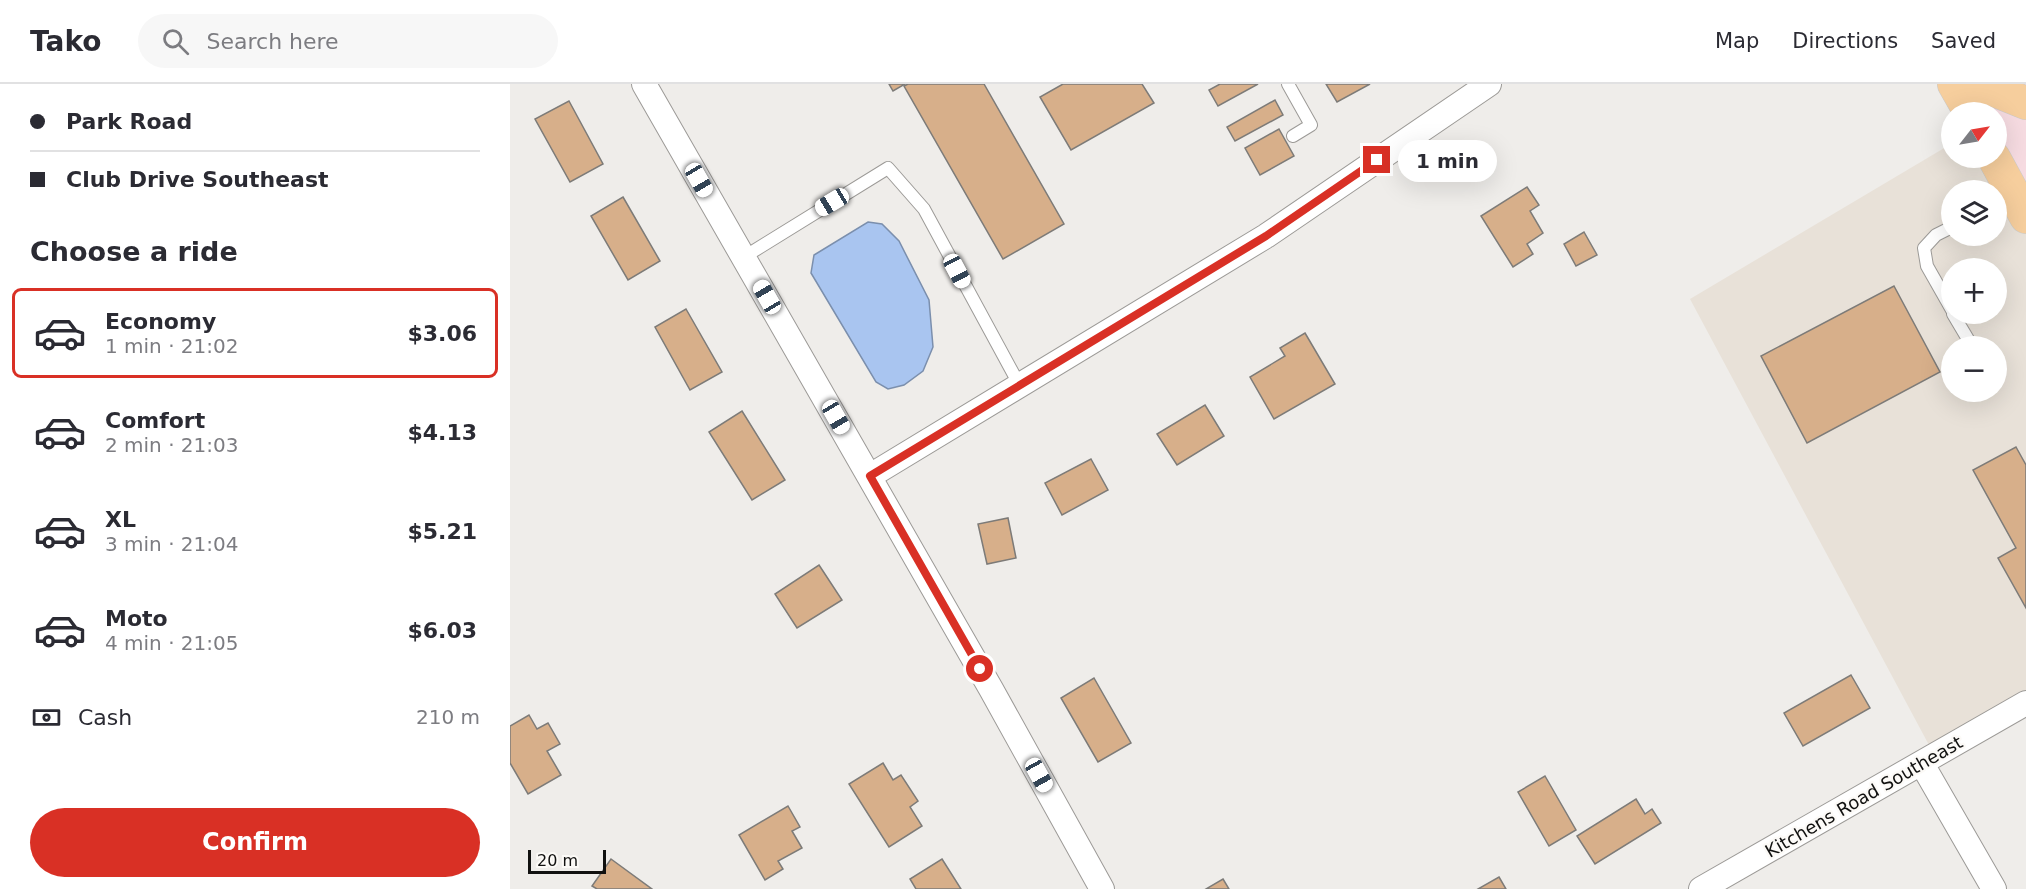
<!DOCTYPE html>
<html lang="en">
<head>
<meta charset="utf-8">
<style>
  body { margin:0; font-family:"DejaVu Sans",sans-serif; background:#f7f7f7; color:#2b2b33; height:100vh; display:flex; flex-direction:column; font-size:22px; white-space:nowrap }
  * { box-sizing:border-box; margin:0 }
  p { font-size:20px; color:#7c7c81 }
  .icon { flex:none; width:33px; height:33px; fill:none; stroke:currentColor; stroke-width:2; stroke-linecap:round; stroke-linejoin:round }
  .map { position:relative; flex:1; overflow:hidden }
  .panel { display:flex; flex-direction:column; background:#fff; width:510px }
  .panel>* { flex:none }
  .guide { display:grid; align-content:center; height:132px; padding:0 30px; background:#fff }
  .needle { width:39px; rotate:59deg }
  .tools { position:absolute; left:1431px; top:18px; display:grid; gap:12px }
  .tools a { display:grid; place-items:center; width:66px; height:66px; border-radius:50%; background:#fff; box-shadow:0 6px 24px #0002; font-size:30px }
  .scale { position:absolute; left:18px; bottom:15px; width:78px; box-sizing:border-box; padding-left:6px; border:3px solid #111110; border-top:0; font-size:16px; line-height:21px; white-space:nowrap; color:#111110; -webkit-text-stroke:4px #fcfaf7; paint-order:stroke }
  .end { position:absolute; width:27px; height:27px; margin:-14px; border:8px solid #d93025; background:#fff; box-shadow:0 0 0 3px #fff }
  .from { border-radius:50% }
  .bubble { position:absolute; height:42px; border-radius:21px; background:#fff; box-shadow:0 6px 24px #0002; font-size:20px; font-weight:700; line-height:42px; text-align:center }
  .car { position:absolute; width:18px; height:36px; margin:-18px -9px; border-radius:8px; box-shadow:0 0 4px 2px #0007; background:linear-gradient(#fff 24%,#345 0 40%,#fff 0 76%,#345 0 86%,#fff 0) }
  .guide b { display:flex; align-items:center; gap:21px; height:57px; font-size:22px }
  .guide b+b { border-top:2px solid #e1e1e2 }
  .guide i { width:15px; height:15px; background:#2b2b33 }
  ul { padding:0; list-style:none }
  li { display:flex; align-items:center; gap:18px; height:90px; margin:0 12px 9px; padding:0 18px; border:3px solid transparent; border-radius:9px }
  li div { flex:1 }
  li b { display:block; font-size:22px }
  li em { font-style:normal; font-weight:700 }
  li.on { border-color:#d93025 }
  li>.icon { width:54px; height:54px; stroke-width:1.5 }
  h2 { padding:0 30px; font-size:27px; line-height:72px }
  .pay { display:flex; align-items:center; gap:15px; height:66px; padding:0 30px; font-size:22px }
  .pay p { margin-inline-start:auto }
  .button { display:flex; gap:12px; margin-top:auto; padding:12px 30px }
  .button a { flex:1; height:69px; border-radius:36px; background:#d93025; color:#fff; font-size:24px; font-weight:700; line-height:69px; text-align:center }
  header { display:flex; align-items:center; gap:36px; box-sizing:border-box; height:84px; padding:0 30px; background:#fff; border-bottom:2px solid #e1e1e2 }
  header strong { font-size:28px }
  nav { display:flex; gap:33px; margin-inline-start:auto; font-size:21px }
  .search { width:420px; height:54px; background:#f7f7f7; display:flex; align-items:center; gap:15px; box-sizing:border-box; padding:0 21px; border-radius:33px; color:#7c7c81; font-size:22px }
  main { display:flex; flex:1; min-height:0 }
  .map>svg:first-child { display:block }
  .built { fill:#e8e1d8; fill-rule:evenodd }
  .education { fill:#f6dbe1 }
  .water { fill:#a9c5f0; stroke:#7b8fad; stroke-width:1.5 }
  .building { fill:#d7af8a; stroke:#7d7b78; stroke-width:1.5 }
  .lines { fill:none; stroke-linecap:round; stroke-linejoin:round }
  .service-casing { stroke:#9c9a97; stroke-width:14 }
  .minor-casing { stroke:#9c9a97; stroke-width:26 }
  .primary-casing { stroke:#cbcbca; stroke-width:34 }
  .service { stroke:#fff; stroke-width:12 }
  .minor { stroke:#fff; stroke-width:24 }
  .primary { stroke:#f6ce9d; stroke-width:33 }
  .route { stroke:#d93025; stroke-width:8 }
  .labels { text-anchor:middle; stroke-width:4.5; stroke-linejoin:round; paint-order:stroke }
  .street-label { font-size:18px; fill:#111110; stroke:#fcfaf7 }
</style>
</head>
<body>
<header>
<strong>Tako</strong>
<div class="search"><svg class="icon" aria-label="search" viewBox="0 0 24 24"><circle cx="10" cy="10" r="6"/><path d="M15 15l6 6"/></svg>Search here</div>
<nav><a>Map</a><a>Directions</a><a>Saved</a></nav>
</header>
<main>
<section class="panel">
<div class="guide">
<b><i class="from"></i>Park Road</b>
<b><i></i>Club Drive Southeast</b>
</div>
<h2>Choose a ride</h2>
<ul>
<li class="on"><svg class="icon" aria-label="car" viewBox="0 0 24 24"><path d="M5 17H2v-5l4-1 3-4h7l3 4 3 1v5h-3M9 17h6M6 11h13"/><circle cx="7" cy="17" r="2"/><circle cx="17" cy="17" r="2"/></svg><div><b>Economy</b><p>1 min · 21:02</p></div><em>$3.06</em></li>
<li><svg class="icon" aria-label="car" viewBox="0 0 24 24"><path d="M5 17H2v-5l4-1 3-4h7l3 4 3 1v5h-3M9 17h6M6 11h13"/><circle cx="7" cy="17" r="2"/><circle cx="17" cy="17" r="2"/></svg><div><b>Comfort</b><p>2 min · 21:03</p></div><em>$4.13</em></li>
<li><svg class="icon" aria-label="car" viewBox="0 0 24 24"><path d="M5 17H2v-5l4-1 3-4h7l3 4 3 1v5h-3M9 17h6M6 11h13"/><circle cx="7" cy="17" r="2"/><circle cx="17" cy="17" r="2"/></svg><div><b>XL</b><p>3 min · 21:04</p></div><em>$5.21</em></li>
<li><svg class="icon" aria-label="car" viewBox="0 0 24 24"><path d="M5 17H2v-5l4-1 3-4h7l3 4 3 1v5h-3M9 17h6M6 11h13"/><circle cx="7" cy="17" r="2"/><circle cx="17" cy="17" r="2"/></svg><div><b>Moto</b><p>4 min · 21:05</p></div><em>$6.03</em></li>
</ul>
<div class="pay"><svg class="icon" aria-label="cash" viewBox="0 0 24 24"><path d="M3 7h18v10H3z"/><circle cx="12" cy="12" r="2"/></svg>Cash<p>210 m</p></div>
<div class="button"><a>Confirm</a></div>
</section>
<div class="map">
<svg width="1516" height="805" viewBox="0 0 1516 805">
  <rect width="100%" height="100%" fill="#efedea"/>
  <path class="built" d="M 1441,60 L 1442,74 L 1486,73 L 1516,129 L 1516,622 L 1427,676 L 1180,215 ZM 1442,106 L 1486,106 L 1486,152 L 1442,152 ZM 1442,184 L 1486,184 L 1486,230 L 1442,230 ZM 1442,262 L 1486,262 L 1486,308 L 1442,308 Z"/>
  <polygon class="education" points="1448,0 1516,0 1516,129 1487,73 1486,28 1463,28"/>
  <polygon class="water" points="358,138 372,140 389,157 419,216 423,263 413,287 394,301 378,305 366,298 301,189 304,171"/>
  <g class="building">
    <polygon points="379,0 395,0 383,7"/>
    <polygon points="398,0 474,0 554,140 493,175 394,2"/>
    <polygon points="553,0 632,0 644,19 561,66 530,13"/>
    <polygon points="710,0 748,0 708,22 699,6"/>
    <polygon points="816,0 860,0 827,18"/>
    <polygon points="765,16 773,31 725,57 717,43"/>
    <polygon points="59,17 93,80 60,98 25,35"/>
    <polygon points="769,45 784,72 750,91 735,64"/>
    <polygon points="1017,103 1029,121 1020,127 1033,149 1017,160 1023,170 1003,183 971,132"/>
    <polygon points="113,113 150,177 118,196 81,132"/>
    <polygon points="1074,148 1087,171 1066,182 1054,160"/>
    <polygon points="1384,202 1430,288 1297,359 1251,272"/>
    <polygon points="176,225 212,288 180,306 145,243"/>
    <polygon points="795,249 825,300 764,335 740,293 775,272 770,264"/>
    <polygon points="695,321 714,352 667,381 647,350"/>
    <polygon points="232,327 275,396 242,416 199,348"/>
    <polygon points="1506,363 1516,381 1516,524 1488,474 1506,464 1463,386"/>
    <polygon points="581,375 598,406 552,431 535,399"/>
    <polygon points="498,434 506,474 477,480 468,440"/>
    <polygon points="309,481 332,516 287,544 265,510"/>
    <polygon points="1341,591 1360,624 1293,662 1274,629"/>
    <polygon points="584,594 621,659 588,678 551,614"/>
    <polygon points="19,631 27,645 38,639 50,660 37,667 51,691 18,710 0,679 0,642"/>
    <polygon points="373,679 383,696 391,691 408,717 400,723 412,742 379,763 339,700"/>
    <polygon points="1035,692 1066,746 1039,762 1008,708"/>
    <polygon points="1126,715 1135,730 1142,725 1151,739 1085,780 1067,752"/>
    <polygon points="278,722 290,743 282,747 292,764 268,777 273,785 255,796 229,751"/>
    <polygon points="101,775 142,805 87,805 82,802"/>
    <polygon points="432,775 451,805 406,805 400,795"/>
    <polygon points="989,793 996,805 968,805"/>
    <polygon points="713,795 719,805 696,805"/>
  </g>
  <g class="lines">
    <g class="service-casing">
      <g id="service">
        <polyline points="778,0 801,41 783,52"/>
        <polyline points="1486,122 1505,113"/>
        <polyline points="1442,143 1426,151 1414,164 1417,182 1442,226"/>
        <polyline points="234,173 378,84 414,125 510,302"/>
        <polyline points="1443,230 1462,262"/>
      </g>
    </g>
    <g class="minor-casing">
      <g id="minor">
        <polyline points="134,0 481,605 592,805"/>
        <polyline points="360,392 756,152 979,0"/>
        <polyline points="1412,680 1484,805"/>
        <polyline points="1191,805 1516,619"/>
      </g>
    </g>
    <g class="primary-casing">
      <g id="primary">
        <polyline points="1444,0 1460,28"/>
        <polyline points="1469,0 1516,19"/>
        <polyline points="1484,74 1516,133"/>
      </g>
    </g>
    <use href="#service" class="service"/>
    <use href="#minor" class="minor"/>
    <use href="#primary" class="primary"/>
  </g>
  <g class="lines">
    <polyline class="route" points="470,585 360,392 756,152 867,76"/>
  </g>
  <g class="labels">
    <g class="street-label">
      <text transform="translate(1354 713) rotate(-30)" y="6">Kitchens Road Southeast</text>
    </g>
  </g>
</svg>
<div class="tools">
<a><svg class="needle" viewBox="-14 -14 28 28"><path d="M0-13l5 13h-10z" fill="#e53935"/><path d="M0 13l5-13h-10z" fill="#7c7c81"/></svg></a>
<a><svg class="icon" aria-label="layers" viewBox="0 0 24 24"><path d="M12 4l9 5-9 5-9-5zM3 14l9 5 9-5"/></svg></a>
<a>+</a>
<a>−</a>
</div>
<div class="scale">20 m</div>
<i class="end from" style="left:470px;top:585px"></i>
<i class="end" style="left:867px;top:76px"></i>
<div class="bubble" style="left:888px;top:56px;width:99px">1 min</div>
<i class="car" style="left:189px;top:96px;rotate:150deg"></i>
<i class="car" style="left:322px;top:118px;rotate:239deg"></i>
<i class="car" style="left:447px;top:187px;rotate:152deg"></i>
<i class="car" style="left:257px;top:213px;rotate:330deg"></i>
<i class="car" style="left:326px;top:333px;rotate:150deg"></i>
<i class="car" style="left:529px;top:691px;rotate:151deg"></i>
</div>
</main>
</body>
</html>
